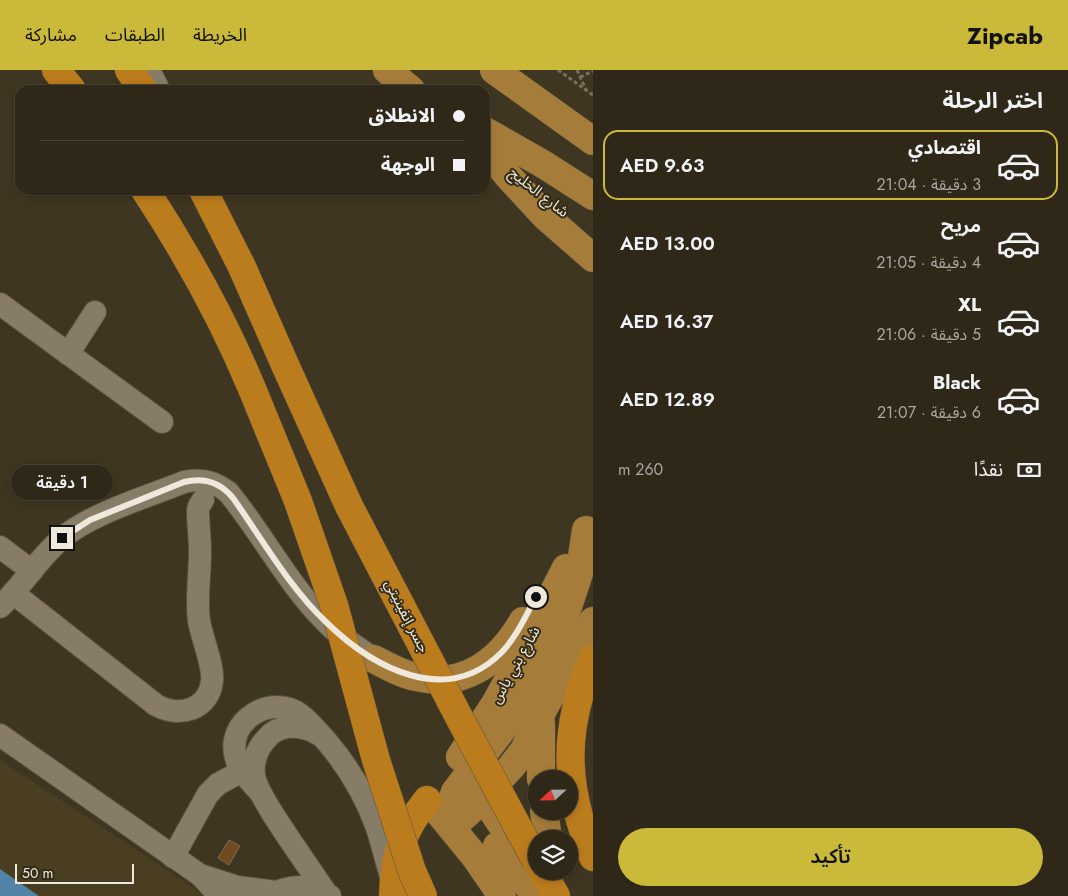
<!DOCTYPE html>
<html lang="ar">
<head>
<meta charset="utf-8">
<style>
  body { margin:0; font-family:Jost,"Noto Sans Arabic",sans-serif; background:#373022; color:#f1f3f6; direction:rtl; height:100vh; display:flex; flex-direction:column; font-size:19px; white-space:nowrap }
  * { box-sizing:border-box; margin:0 }
  p { font-size:16px; color:#a7a6a2 }
  .icon { flex:none; width:28px; height:28px; fill:none; stroke:currentColor; stroke-width:2; stroke-linecap:round; stroke-linejoin:round }
  .map { position:relative; flex:1; overflow:hidden; direction:ltr }
  .panel { display:flex; flex-direction:column; background:#2f2819; width:475px }
  .panel>* { flex:none }
  .hud { position:absolute; left:15px; top:15px; width:475px; height:110px; border-radius:15px; box-shadow:0 2px 8px #0003,0 0 0 1px #4a4438; direction:rtl; display:grid; align-content:center; height:110px; padding:0 25px; background:#2f2819 }
  .needle { width:32px; rotate:248deg }
  .fabs { position:absolute; left:528px; top:700px; display:grid; gap:10px }
  .fabs a { display:grid; place-items:center; width:50px; height:50px; border-radius:50%; background:#2f2819; box-shadow:0 2px 8px #0003,0 0 0 1px #4a4438; font-size:25px }
  .scale { position:absolute; left:15px; bottom:12px; width:119px; box-sizing:border-box; padding-left:5px; border:2px solid #eee9dc; border-top:0; font-size:14px; line-height:18px; white-space:nowrap; color:#eee9dc; -webkit-text-stroke:4px #342c17; paint-order:stroke }
  .end { position:absolute; width:22px; height:22px; margin:-11px; border:6px solid #eee9dc; background:#111; box-shadow:0 0 0 2px #111 }
  .from { border-radius:50% }
  .bubble { position:absolute; height:35px; border-radius:18px; background:#2f2819; box-shadow:0 2px 8px #0003,0 0 0 1px #4a4438; font-size:16px; font-weight:600; line-height:35px; text-align:center; direction:rtl }
  .hud b { display:flex; align-items:center; gap:18px; height:48px; font-size:19px }
  .hud b+b { border-top:1px solid #4a4438 }
  .hud i { width:12px; height:12px; background:#f1f3f6 }
  ul { padding:0; list-style:none }
  li { display:flex; align-items:center; gap:15px; height:70px; margin:0 10px 8px; padding:0 15px; border:2px solid transparent; border-radius:15px }
  li div { flex:1 }
  li b { display:block; font-size:19px }
  li em { font-style:normal; font-weight:600 }
  li.selected { border-color:#cbba39 }
  li>.icon { width:45px; height:45px; stroke-width:1.5 }
  h2 { padding:0 25px; font-size:22px; line-height:60px }
  .pay { display:flex; align-items:center; gap:12px; height:55px; padding:0 25px; font-size:19px }
  .pay p { margin-inline-start:auto }
  .button { display:flex; gap:10px; margin-top:auto; padding:10px 25px }
  .button a { flex:1; height:58px; border-radius:30px; background:#cbba39; color:#111; font-size:20px; font-weight:600; line-height:58px; text-align:center }
  header { display:flex; align-items:center; gap:30px; box-sizing:border-box; height:70px; padding:0 25px; background:#cbba39; color:#111 }
  header strong { font-size:24px }
  nav { display:flex; gap:28px; margin-inline-start:auto; font-size:18px }
  main { display:flex; flex:1; min-height:0 }
  .map>svg:first-child { display:block }
  .built { fill:#4a3e22 }
  .water { fill:#5184a7 }
  .building { fill:#704b21; stroke:#7c6a58 }
  .lines { fill:none; stroke-linecap:round; stroke-linejoin:round }
  .minor-casing { stroke:#595240; stroke-width:24 }
  .major-casing { stroke:#595240; stroke-width:29 }
  .highway-casing { stroke:#595240; stroke-width:29 }
  .path { stroke:#78705e; stroke-width:3; stroke-dasharray:4 2.5; stroke-linecap:butt }
  .minor { stroke:#877d66; stroke-width:22 }
  .major { stroke:#a67c3a; stroke-width:28 }
  .highway { stroke:#bb7c1d; stroke-width:28 }
  .highway-bridge-casing { stroke:#595240; stroke-width:29; stroke-linecap:butt }
  .highway-bridge { stroke:#bb7c1d; stroke-width:28 }
  .route { stroke:#eee9dc; stroke-width:6 }
  .labels { text-anchor:middle; stroke-width:4; stroke-linejoin:round; paint-order:stroke }
  .street-label { font-size:15px; fill:#eee9dc; stroke:#342c17 }
</style>
</head>
<body>
<header>
<strong>Zipcab</strong>
<nav><a>الخريطة</a><a>الطبقات</a><a>مشاركة</a></nav>
</header>
<main>
<section class="panel">
<h2>اختر الرحلة</h2>
<ul>
<li class="selected"><svg class="icon" aria-label="car" viewBox="0 0 24 24"><path d="M5 17H2v-5l4-1 3-4h7l3 4 3 1v5h-3M9 17h6M6 11h13"/><circle cx="7" cy="17" r="2"/><circle cx="17" cy="17" r="2"/></svg><div><b>اقتصادي</b><p>3 دقيقة · 21:04</p></div><em>AED 9.63</em></li>
<li><svg class="icon" aria-label="car" viewBox="0 0 24 24"><path d="M5 17H2v-5l4-1 3-4h7l3 4 3 1v5h-3M9 17h6M6 11h13"/><circle cx="7" cy="17" r="2"/><circle cx="17" cy="17" r="2"/></svg><div><b>مريح</b><p>4 دقيقة · 21:05</p></div><em>AED 13.00</em></li>
<li><svg class="icon" aria-label="car" viewBox="0 0 24 24"><path d="M5 17H2v-5l4-1 3-4h7l3 4 3 1v5h-3M9 17h6M6 11h13"/><circle cx="7" cy="17" r="2"/><circle cx="17" cy="17" r="2"/></svg><div><b>XL</b><p>5 دقيقة · 21:06</p></div><em>AED 16.37</em></li>
<li><svg class="icon" aria-label="car" viewBox="0 0 24 24"><path d="M5 17H2v-5l4-1 3-4h7l3 4 3 1v5h-3M9 17h6M6 11h13"/><circle cx="7" cy="17" r="2"/><circle cx="17" cy="17" r="2"/></svg><div><b>Black</b><p>6 دقيقة · 21:07</p></div><em>AED 12.89</em></li>
</ul>
<div class="pay"><svg class="icon" aria-label="cash" viewBox="0 0 24 24"><path d="M3 7h18v10H3z"/><circle cx="12" cy="12" r="2"/></svg>نقدًا<p>260 m</p></div>
<div class="button"><a>تأكيد</a></div>
</section>
<div class="map">
<svg width="593" height="826" viewBox="0 0 593 826">
  <rect width="100%" height="100%" fill="#3f3621"/>
  <polygon class="built" points="0,690 191,816 203,826 39,826 0,799"/>
  <polygon class="water" points="0,799 39,826 0,826"/>
  <polygon class="building" points="229,770 240,776 229,795 218,788"/>
  <g class="lines">
    <g class="minor-casing">
      <g id="minor">
        <polyline points="149,0 159,20"/>
        <polyline points="0,234 162,352"/>
        <polyline points="68,284 95,242"/>
        <polyline points="0,477 32,501"/>
        <path d="M 13,523 L 156,635 C 179,648 209,640 212,611 C 214,597 202,568 199,551 C 196,528 200,505 200,482 C 200,468 198,454 198,440 C 198,436 201,433 203,430"/>
        <path d="M 0,537 C 22,516 38,489 62,468 C 92,443 147,427 184,412 C 201,408 214,411 228,422 C 262,463 287,513 325,551 C 339,566 357,577 374,589"/>
        <path d="M 318,664 C 304,656 285,653 271,664 C 259,675 252,688 254,705 C 255,715 263,727 268,736 C 286,766 307,794 326,823"/>
        <polyline points="0,665 200,805 220,826"/>
        <path d="M 260,722 C 251,712 239,701 236,688 C 225,650 272,623 301,645 C 311,653 320,664 328,673 C 349,698 366,727 377,758 C 383,776 387,795 393,813"/>
        <polyline points="173,787 208,724 218,714 242,701"/>
        <polyline points="203,806 237,817 276,822"/>
        <path d="M 269,826 C 288,815 312,813 330,826"/>
      </g>
    </g>
    <g class="major-casing">
      <g id="major">
        <polyline points="387,0 411,20"/>
        <polyline points="494,0 593,71"/>
        <polyline points="485,61 543,94 593,126"/>
        <polyline points="491,85 508,106 545,146 593,188"/>
        <path d="M 374,589 C 387,596 401,604 416,607 C 464,619 500,591 523,551"/>
        <polyline points="541,653 541,709"/>
        <polyline points="460,687 495,634 511,605 566,498"/>
        <polyline points="474,713 523,787"/>
        <polyline points="544,741 548,769"/>
        <polyline points="440,744 476,788 502,826"/>
        <path d="M 452,757 C 448,745 450,734 455,722 L 516,641 L 553,573 L 568,537 L 580,500 L 586,460"/>
        <polyline points="452,757 472,739 512,696 524,680 541,643 593,551"/>
        <polyline points="497,776 536,826"/>
      </g>
    </g>
    <g class="highway-casing">
      <g id="highway">
        <polyline points="56,0 72,20"/>
        <polyline points="129,0 143,20"/>
        <path d="M 145,120 C 187,184 224,251 253,321"/>
        <polyline points="203,120 242,197 286,297"/>
        <path d="M 593,588 C 562,659 564,717 593,787"/>
        <polyline points="542,801 556,826"/>
        <path d="M 393,826 C 394,786 402,761 427,730"/>
      </g>
    </g>
    <g class="path">
      <polyline points="558,0 593,25"/>
      <polyline points="577,0 586,20"/>
      <polyline points="580,7 593,1"/>
    </g>
    <use href="#minor" class="minor"/>
    <use href="#major" class="major"/>
    <use href="#highway" class="highway"/>
    <g class="highway-bridge-casing">
      <g id="highway-bridge">
        <polyline points="286,297 349,436 460,649 536,791"/>
        <polyline points="253,321 298,431 334,535 376,690 412,801 423,826"/>
      </g>
    </g>
    <use href="#highway-bridge" class="highway-bridge"/>
  </g>
  <g class="lines">
    <path class="route" d="M 62,468 L 90,450 L 184,412 C 204,407 220,412 233,428 C 262,469 289,517 326,552 C 373,598 447,638 502,582 C 517,566 526,545 536,527"/>
  </g>
  <g class="labels">
    <g class="street-label">
      <text transform="translate(539 122) rotate(38)" y="5">شارع الخليج</text>
      <text transform="translate(407 546) rotate(63)" y="5">جسر إنفينيتي</text>
      <text transform="translate(515 595) rotate(-61)" y="5">شارع بني ياس</text>
    </g>
  </g>
</svg>
<div class="fabs">
<a><svg class="needle" viewBox="-14 -14 28 28"><path d="M0-13l5 13h-10z" fill="#e53935"/><path d="M0 13l5-13h-10z" fill="#a7a6a2"/></svg></a>
<a><svg class="icon" aria-label="layers" viewBox="0 0 24 24"><path d="M12 4l9 5-9 5-9-5zM3 14l9 5 9-5"/></svg></a>
</div>
<div class="scale">50 m</div>
<i class="end from" style="left:536px;top:527px"></i>
<i class="end" style="left:62px;top:468px"></i>
<div class="bubble" style="left:11px;top:395px;width:102px">1 دقيقة</div>
<div class="hud">
<b><i class="from"></i>الانطلاق</b>
<b><i></i>الوجهة</b>
</div>
</div>
</main>
</body>
</html>
